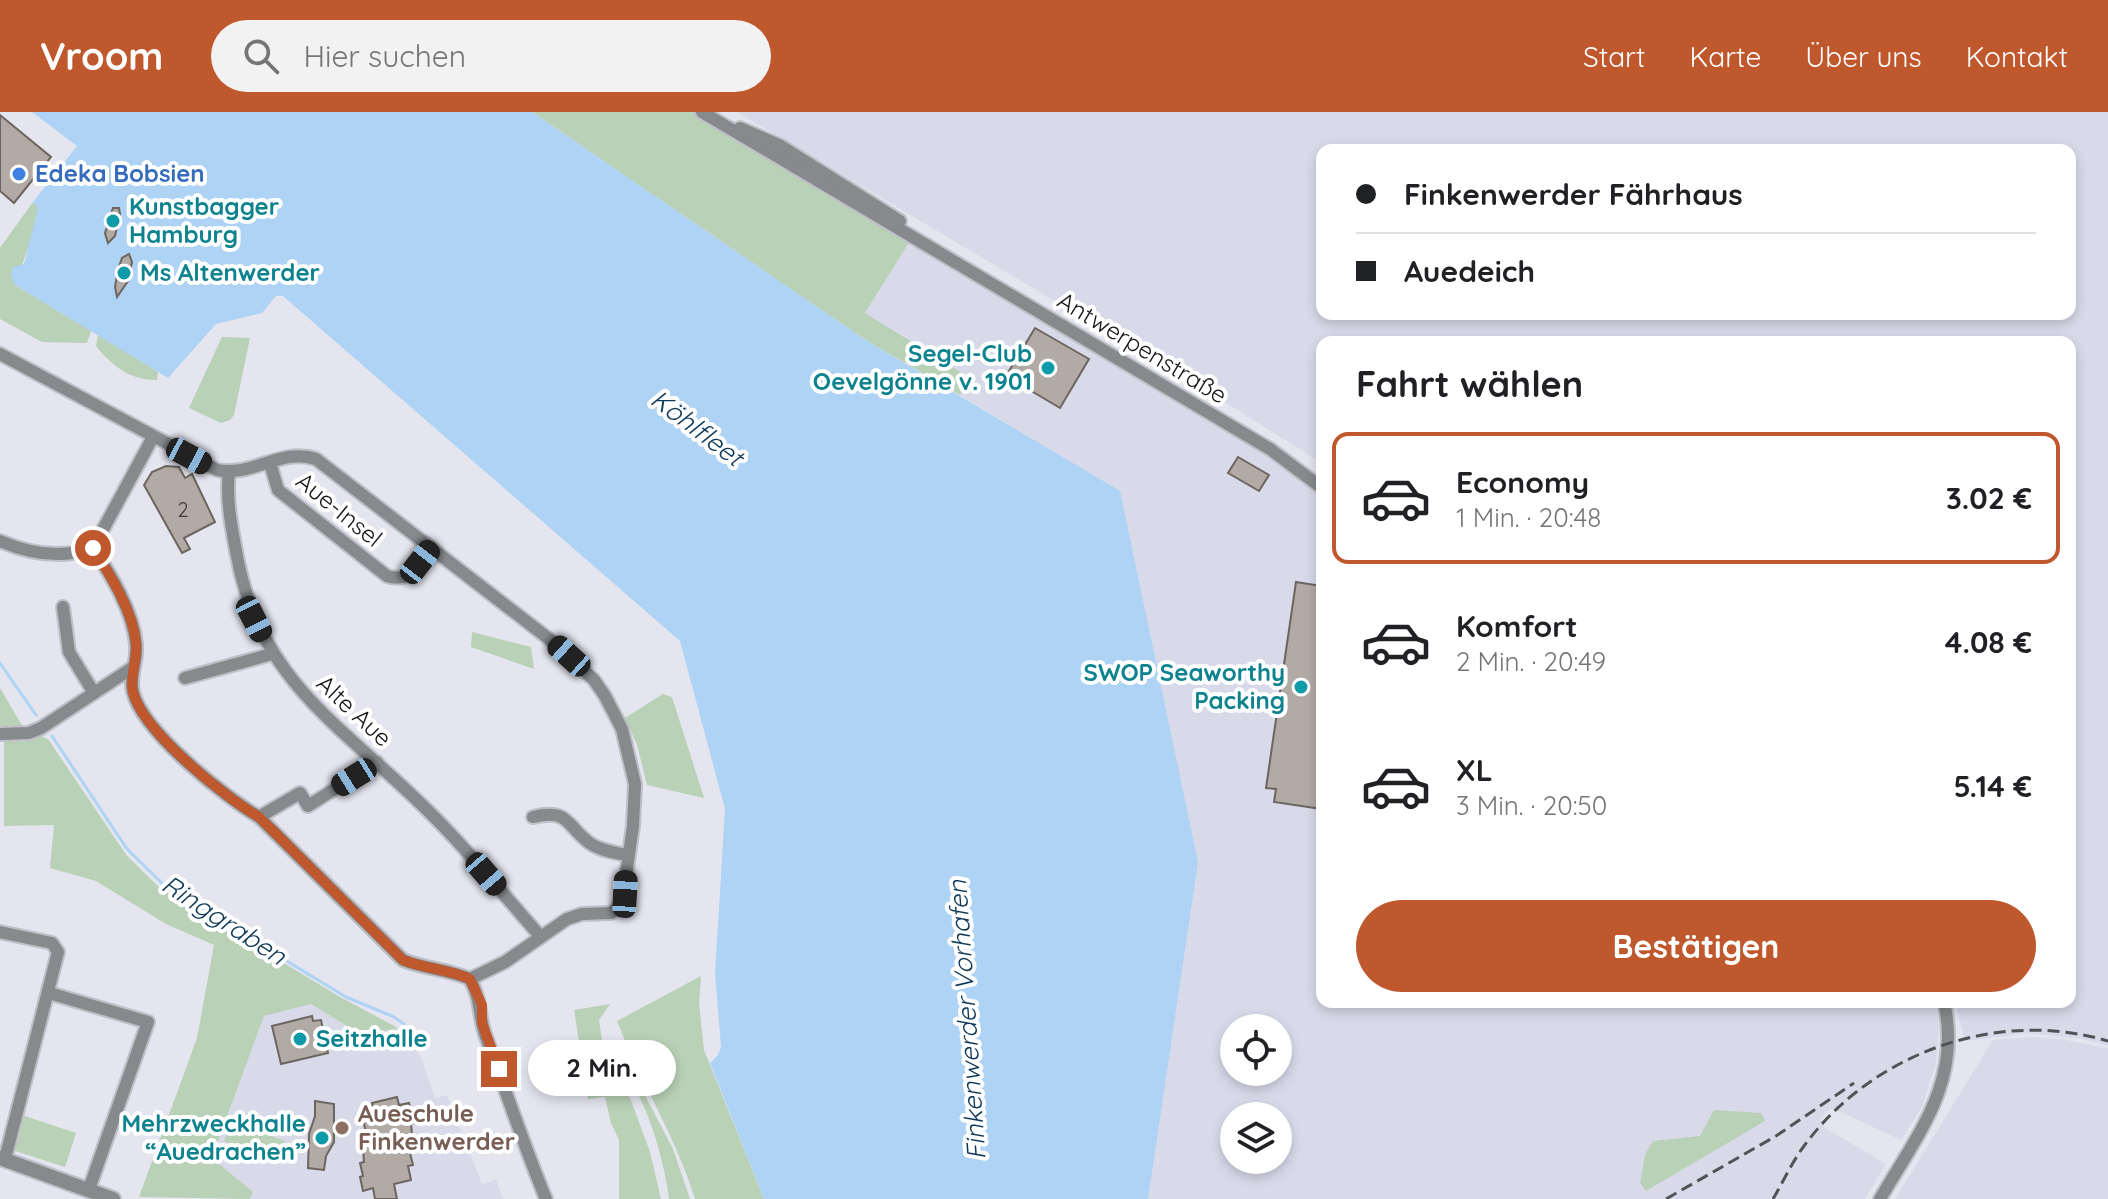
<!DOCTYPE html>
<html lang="de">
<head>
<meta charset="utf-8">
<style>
  body { margin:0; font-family:Quicksand,sans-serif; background:#f2f2f2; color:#202124; height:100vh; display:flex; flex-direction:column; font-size:30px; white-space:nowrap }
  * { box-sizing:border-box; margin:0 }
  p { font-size:26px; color:#757577 }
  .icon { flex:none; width:44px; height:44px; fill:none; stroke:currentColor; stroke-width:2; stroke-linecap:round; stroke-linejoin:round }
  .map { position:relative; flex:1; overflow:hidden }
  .details { position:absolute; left:1316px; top:224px; width:760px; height:672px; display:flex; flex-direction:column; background:#fff; border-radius:16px; box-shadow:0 4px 12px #0003 }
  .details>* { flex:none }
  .banner { position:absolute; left:1316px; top:32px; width:760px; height:176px; border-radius:16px; box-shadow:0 4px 12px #0003; display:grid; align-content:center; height:176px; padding:0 40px; background:#fff }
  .fabs { position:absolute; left:1220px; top:902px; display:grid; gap:16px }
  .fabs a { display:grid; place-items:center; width:72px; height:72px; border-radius:50%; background:#fff; box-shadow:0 4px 12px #0003; font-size:40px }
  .end { position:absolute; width:36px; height:36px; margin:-18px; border:10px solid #bf582d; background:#fff; box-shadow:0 0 0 4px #fff }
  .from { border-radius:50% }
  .bubble { position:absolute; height:56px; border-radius:28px; background:#fff; box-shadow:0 4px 12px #0003; font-size:26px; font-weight:700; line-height:56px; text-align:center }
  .car { position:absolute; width:24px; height:48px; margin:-24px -12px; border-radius:10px; box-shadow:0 0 6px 2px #0007; background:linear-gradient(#222 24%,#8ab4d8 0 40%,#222 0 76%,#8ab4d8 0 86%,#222 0) }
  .banner b { display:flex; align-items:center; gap:28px; height:76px; font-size:30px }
  .banner b+b { border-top:2px solid #e0e0e0 }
  .banner i { width:20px; height:20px; background:#202124 }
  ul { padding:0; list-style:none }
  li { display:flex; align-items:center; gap:24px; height:132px; margin:0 16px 12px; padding:0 24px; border:4px solid transparent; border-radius:16px }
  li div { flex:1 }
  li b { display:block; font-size:30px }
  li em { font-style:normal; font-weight:700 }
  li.on { border-color:#bf582d }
  li>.icon { width:72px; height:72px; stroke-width:1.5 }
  h2 { padding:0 40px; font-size:36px; line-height:96px }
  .cta { display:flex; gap:16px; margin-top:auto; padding:16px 40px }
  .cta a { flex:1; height:92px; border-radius:48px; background:#bf582d; color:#fff; font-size:32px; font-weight:700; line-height:92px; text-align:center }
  header { display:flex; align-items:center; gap:48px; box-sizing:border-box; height:112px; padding:0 40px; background:#bf582d; color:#fff }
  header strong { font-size:38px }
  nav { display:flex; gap:44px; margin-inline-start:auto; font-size:28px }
  .search { width:560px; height:72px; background:#f2f2f2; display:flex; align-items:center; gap:20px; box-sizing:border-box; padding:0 28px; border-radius:44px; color:#757577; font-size:30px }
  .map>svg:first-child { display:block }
  .built { fill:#d8daea; fill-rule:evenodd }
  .green { fill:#b9d1b6 }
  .water { fill:#aed3f4 }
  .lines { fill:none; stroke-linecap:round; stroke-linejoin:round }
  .stream { stroke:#aed3f4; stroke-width:3 }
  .building { fill:#b2aaa5; stroke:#6c6560; stroke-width:2 }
  .minor-casing { stroke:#bfc0c7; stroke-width:16 }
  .tertiary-casing { stroke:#bfc0c7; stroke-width:18 }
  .minor { stroke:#868a8c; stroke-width:12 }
  .tertiary { stroke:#868a8c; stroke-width:14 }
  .rail { stroke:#525357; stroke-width:3; stroke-dasharray:12 6; stroke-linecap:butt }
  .route { stroke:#bf582d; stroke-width:10 }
  .shop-dot { fill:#3f7fe0; stroke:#fff; stroke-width:3 }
  .culture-dot { fill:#0f9aa8; stroke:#fff; stroke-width:3 }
  .education-dot { fill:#8d6e63; stroke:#fff; stroke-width:3 }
  .labels { text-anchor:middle; stroke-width:8; stroke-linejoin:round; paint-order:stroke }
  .number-label { font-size:20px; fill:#3c3b3b }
  .shop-label { font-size:24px; font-weight:bold; fill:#366cbe; stroke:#fff; text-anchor:start }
  .culture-label { font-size:24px; font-weight:bold; fill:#0d838f; stroke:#fff; text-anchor:start }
  .street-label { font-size:24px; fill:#151618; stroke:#fff }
  .education-label { font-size:24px; font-weight:bold; fill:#785e54; stroke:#fff; text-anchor:start }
  .water-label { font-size:26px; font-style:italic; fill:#0e3959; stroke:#fff }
</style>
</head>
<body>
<header>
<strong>Vroom</strong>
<div class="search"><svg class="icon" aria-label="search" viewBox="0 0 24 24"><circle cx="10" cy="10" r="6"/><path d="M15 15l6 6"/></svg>Hier suchen</div>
<nav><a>Start</a><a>Karte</a><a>Über uns</a><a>Kontakt</a></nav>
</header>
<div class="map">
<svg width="2108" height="1087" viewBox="0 0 2108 1087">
  <rect width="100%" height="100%" fill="#e4e5ee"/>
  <g class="built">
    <path d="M 737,0 L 2108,0 L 2108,934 L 2082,927 L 2028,921 L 1965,929 L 1955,890 L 2070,890 L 2070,230 L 1322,230 L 1322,351 L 1215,284 ZM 1322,38 L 2070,38 L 2070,202 L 1322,202 Z"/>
    <path d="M 910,129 L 1287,355 L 1322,384 L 1322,890 L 1936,890 L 1939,916 L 1936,951 L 1922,995 L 1901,1028 L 1832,996 L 1820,1007 L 1825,1016 L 1886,1052 L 1865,1087 L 1148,1087 L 1156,1026 L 1120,380 L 960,283 L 969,266 L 865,201 ZM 1234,916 L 1278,916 L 1278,960 L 1234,960 ZM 1234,1004 L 1278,1004 L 1278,1048 L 1234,1048 Z"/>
    <polygon points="311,892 362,924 398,916 421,945 435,986 447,983 482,1072 496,1068 503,1087 250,1087 252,1080 212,1047 264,904"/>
    <polygon points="2031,925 2061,927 2108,936 2108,1087 1895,1087 1993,928"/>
  </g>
  <g class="green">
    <polygon points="532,0 693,0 910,129 865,201 970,266 960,283 867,229"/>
    <polygon points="33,90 38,95 35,116 15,173 91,219 87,231 42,230 0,207 0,136"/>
    <path d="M 98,223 L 158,260 L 157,268 C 131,269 111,253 96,234 Z"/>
    <polygon points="222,225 250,226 234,303 230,308 221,311 189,296"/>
    <polygon points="472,520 531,535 534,557 471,535"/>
    <polygon points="0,576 24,617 48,627 127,744 161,777 340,885 398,916 363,924 311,892 264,904 212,1046 253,1080 250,1087 139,1085 197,926 214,833 166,812 96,769 50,756 54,713 4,714 4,626 0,616"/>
    <polygon points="663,582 672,585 704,686 647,673 637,633 625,606"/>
    <path d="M 701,864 L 699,891 L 704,938 L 764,1087 L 695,1087 C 676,1024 640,970 617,909 Z"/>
    <polygon points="610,892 599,908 605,948 623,967 650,1040 661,1087 619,1087 619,1028 611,1011 605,985 588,987 574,898"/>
    <path d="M 619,942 L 624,943 L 673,1037 L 690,1087 L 669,1087 C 664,1045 645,980 616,949 Z"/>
    <polygon points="1714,998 1761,1001 1765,1009 1646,1079 1640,1071 1645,1043 1653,1029 1700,1024"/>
    <polygon points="22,1003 76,1021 65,1055 12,1038"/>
    <polygon points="231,1009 285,1029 278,1049 224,1029"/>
  </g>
  <polygon class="water" points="32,0 532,0 867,229 1120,379 1198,750 1148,1087 764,1087 710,951 718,943 721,935 715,861 725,697 680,529 283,184 276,184 262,201 216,212 168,266 15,173 11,163 13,155 24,152 38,96 33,90 77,34"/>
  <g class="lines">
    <g class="stream">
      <polyline points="0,551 36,603"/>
      <polyline points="52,624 127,737 167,776 346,885 394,905 404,912"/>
    </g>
  </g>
  <g class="building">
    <polygon points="0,3 51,45 14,91 0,79"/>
    <polygon points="113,96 119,96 120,102 115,124 108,131 105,121"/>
    <polygon points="129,142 132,150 128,169 117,185 115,175 118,157 122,146"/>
    <polygon points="1035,216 1089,247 1060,296 1006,264"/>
    <polygon points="1238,345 1269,363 1259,379 1228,361"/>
    <polygon points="166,354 179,355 185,366 192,362 215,410 184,426 190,437 182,441 144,373 152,360"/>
    <polygon points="1296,470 1322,474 1322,697 1274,690 1276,677 1266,676"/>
    <polygon points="312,904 313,909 321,908 328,941 281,952 272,914"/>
    <polygon points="397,985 399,993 409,991 415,1011 411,1012 414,1040 410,1041 413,1053 408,1054 411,1068 394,1072 397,1087 375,1087 373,1076 363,1079 360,1065 363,1064 360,1051 364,1050 362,1022 366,1021 362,1003 374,1001 372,991"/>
    <polygon points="315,989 334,992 334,1030 326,1044 324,1058 308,1056 309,1022 315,1004"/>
  </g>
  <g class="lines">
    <g class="minor-casing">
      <g id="minor">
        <polyline points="702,0 1270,337 1322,376"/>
        <polyline points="740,16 781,34 900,109"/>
        <path d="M 0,242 L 217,358 C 253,365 282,335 316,347 L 553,530 L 594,568 L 605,584 L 622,617 L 635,672 L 633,714 L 622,792 L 611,801 L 582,802 L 567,807 L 505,850 L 470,867"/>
        <path d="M 270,351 L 278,378 L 387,464 C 410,472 418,452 431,435"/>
        <path d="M 229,360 C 226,387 231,412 236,439 C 258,567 336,609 422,693 C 464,733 501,780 540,824"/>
        <path d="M 0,429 C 30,442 62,447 93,436"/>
        <path d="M 93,436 C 111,463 133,499 136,532 C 138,548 129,564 133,580 C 143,620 225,685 259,705 L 403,848 C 425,857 448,857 470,867 C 482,889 478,904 486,925 C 506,979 524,1034 546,1087"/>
        <polyline points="93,436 153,325"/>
        <polyline points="63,495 69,540 94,581"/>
        <polyline points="185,566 272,542"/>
        <polyline points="0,622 29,621 41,616 132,556"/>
        <polyline points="259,705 300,681 308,694 377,650"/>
        <path d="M 533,705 C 571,696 566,715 591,732 C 602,739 616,741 628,743"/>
        <polyline points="0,820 52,831 58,840 5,1047"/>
        <polyline points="49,881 148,910 89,1077"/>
        <path d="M 1880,1087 C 1918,1022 1962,969 1944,890"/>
      </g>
    </g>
    <g class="tertiary-casing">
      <polyline id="tertiary" points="0,1046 113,1087"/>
    </g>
    <use href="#minor" class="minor"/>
    <use href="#tertiary" class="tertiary"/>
    <g class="rail">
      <polyline points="1666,1087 1776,1024 1854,971"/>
      <path d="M 1773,1087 C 1783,1070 1792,1050 1804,1034 C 1872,941 1997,896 2108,929"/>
    </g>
  </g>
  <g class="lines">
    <path class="route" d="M 93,436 C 110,463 133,499 136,531 C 138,548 129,564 133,580 C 143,620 225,685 259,705 L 403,848 C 425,857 448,857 470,867 L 482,893 L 482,911 L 499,957"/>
  </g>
  <circle class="shop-dot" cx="19" cy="62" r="8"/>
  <g class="culture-dot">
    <circle cx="113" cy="109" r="8"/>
    <circle cx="124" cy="161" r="8"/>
    <circle cx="1048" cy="256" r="8"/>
    <circle cx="1301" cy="575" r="8"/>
    <circle cx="300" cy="927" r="8"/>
    <circle cx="322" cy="1026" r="8"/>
  </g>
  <circle class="education-dot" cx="342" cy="1016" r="8"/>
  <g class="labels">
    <g class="number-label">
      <text x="183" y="405">2</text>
    </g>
    <g class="shop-label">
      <text x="35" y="70">Edeka Bobsien</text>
    </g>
    <g class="culture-label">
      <text x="129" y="103">Kunstbagger<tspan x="129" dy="28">Hamburg</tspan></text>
      <text x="140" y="169">Ms Altenwerder</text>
      <text x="1032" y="250" text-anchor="end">Segel-Club<tspan x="1032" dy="28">Oevelgönne v. 1901</tspan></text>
      <text x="1285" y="569" text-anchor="end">SWOP Seaworthy<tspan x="1285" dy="28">Packing</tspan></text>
      <text x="316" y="935">Seitzhalle</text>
      <text x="306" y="1020" text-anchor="end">Mehrzweckhalle<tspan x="306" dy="28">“Auedrachen”</tspan></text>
    </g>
    <g class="street-label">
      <text transform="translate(1142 236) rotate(31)" y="8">Antwerpenstraße</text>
      <text transform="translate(339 398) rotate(39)" y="8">Aue-Insel</text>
      <text transform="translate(354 599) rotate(43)" y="8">Alte Aue</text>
    </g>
    <g class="education-label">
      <text x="358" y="1010">Aueschule<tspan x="358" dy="28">Finkenwerder</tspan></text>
    </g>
    <g class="water-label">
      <text transform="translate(697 316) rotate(37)" y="9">Köhlfleet</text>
      <text transform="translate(224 808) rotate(33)" y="9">Ringgraben</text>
      <text transform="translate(967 908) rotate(-94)" y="9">Finkenwerder Vorhafen</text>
    </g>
  </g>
</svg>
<div class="fabs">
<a><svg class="icon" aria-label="locate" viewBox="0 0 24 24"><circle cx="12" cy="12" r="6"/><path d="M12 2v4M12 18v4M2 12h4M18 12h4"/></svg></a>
<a><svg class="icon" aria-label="layers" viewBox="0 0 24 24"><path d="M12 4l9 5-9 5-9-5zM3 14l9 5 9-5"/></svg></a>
</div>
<i class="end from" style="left:93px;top:436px"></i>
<i class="end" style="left:499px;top:957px"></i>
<div class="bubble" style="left:528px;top:928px;width:148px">2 Min.</div>
<i class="car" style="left:189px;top:344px;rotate:118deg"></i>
<i class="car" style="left:420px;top:450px;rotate:38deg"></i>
<i class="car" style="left:254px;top:507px;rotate:153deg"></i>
<i class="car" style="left:569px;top:544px;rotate:312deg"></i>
<i class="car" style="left:354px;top:665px;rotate:238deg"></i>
<i class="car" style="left:486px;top:762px;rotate:139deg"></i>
<i class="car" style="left:625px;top:782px;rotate:3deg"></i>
<div class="banner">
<b><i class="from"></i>Finkenwerder Fährhaus</b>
<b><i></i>Auedeich</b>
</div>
<section class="details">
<h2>Fahrt wählen</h2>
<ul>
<li class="on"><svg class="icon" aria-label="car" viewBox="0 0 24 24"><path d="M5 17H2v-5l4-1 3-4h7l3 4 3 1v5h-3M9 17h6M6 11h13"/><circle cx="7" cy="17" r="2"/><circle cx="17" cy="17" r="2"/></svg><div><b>Economy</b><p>1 Min. · 20:48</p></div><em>3.02 €</em></li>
<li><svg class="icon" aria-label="car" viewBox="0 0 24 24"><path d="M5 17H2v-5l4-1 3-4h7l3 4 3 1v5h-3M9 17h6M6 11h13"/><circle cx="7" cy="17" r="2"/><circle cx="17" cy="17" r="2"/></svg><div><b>Komfort</b><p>2 Min. · 20:49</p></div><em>4.08 €</em></li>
<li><svg class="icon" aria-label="car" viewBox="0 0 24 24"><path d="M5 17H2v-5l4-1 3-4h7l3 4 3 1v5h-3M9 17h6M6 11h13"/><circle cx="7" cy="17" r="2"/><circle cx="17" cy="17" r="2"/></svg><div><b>XL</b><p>3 Min. · 20:50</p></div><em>5.14 €</em></li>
</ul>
<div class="cta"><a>Bestätigen</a></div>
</section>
</div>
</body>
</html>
